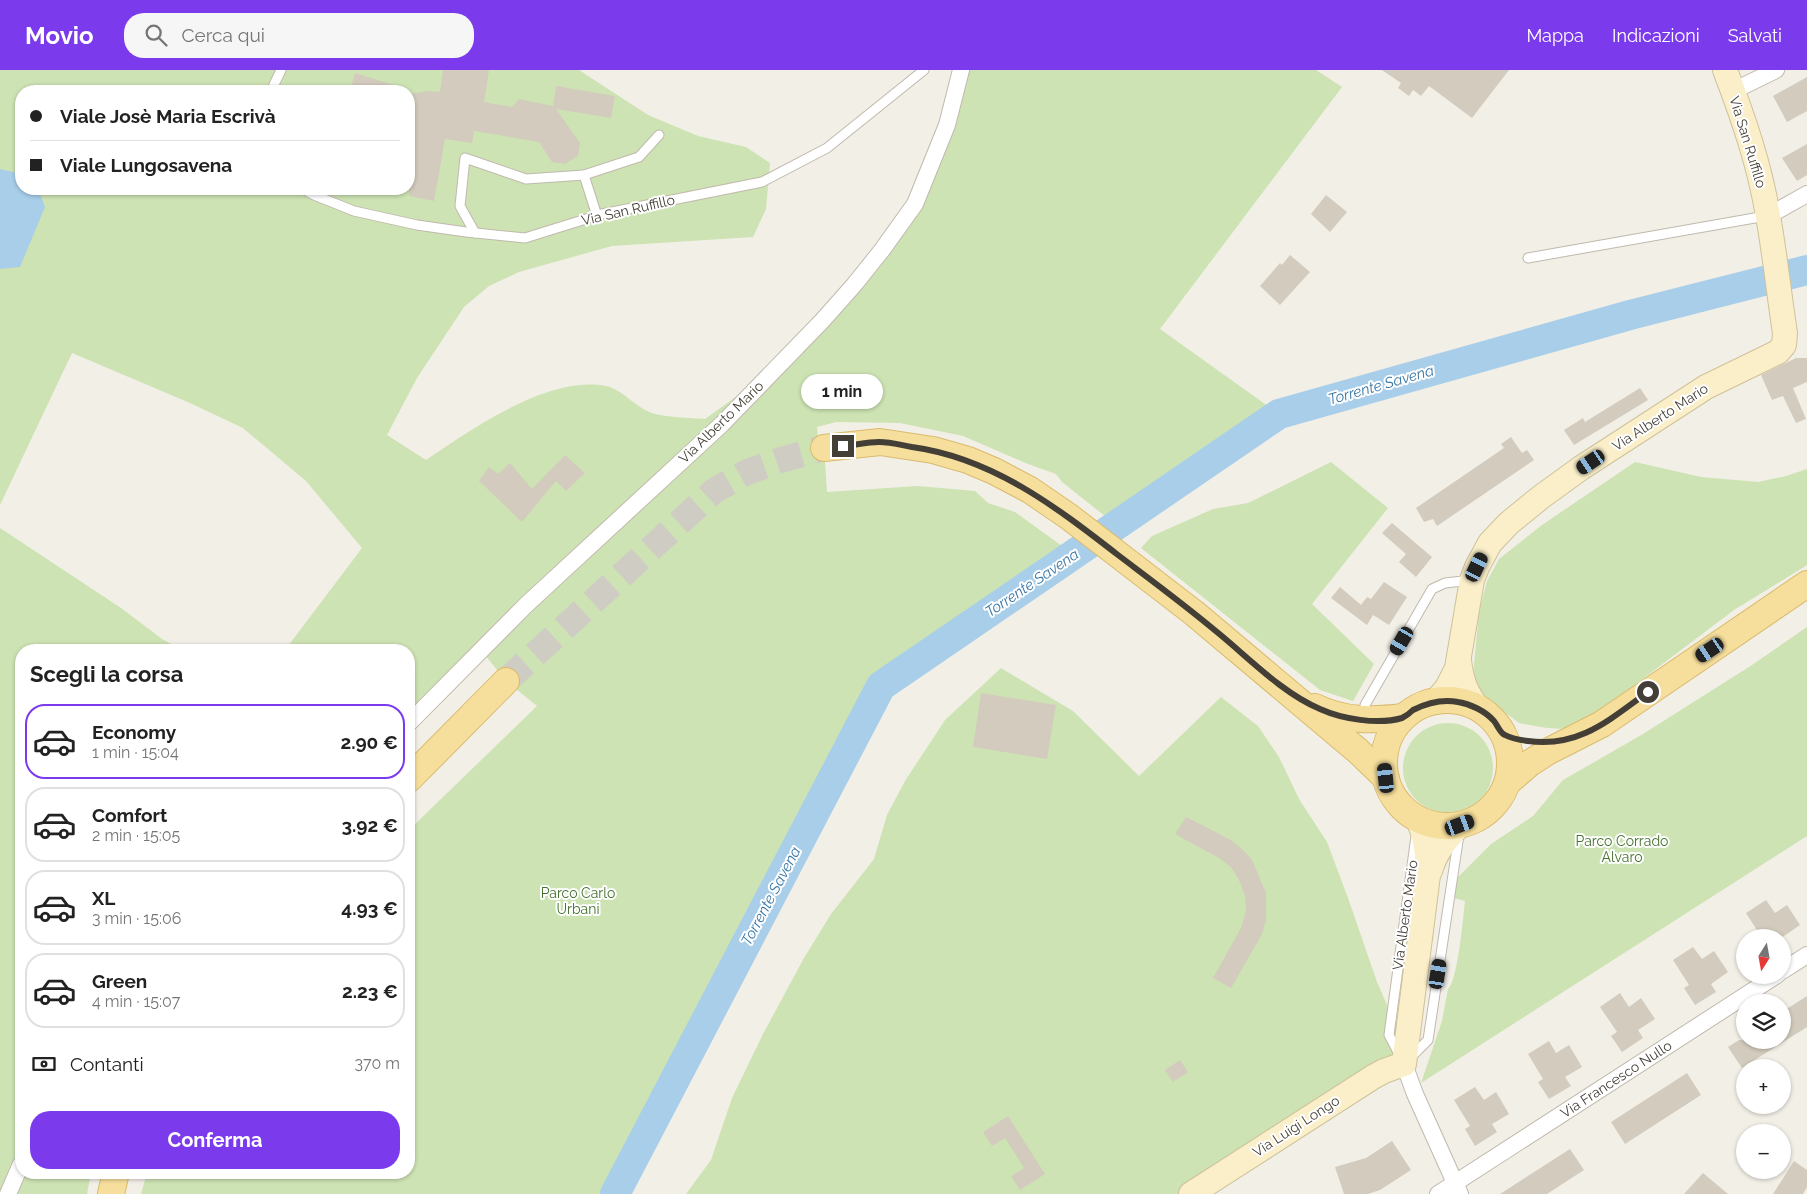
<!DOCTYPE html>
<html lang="it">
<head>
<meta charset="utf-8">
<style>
  body { margin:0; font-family:Raleway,sans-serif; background:#f6f6f6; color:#222; height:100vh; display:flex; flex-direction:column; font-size:19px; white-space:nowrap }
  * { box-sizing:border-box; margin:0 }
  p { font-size:16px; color:#767676 }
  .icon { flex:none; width:28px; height:28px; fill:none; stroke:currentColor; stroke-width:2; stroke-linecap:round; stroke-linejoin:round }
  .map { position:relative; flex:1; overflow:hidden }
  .sheet { position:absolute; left:15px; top:574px; width:400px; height:535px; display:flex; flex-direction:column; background:#fff; border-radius:20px; box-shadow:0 1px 4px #0004 }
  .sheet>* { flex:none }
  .banner { position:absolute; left:15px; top:15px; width:400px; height:110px; border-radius:20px; box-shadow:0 1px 4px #0004; display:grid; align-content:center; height:110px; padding:0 15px; background:#fff }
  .needle { width:32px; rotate:191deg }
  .tools { position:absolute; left:1736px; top:859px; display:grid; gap:10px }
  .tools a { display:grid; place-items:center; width:55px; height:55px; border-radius:50%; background:#fff; box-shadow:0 1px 4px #0004; font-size:25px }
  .end { position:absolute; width:22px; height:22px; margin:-11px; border:6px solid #443f36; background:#fff; box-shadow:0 0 0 2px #fff }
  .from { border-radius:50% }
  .bubble { position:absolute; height:35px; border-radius:18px; background:#fff; box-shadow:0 1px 4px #0004; font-size:16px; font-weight:700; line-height:35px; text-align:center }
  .car { position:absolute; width:15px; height:30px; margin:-15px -8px; border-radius:6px; box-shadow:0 0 4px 1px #0007; background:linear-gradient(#222 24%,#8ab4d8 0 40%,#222 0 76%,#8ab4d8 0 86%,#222 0) }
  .banner b { display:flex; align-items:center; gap:18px; height:48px; font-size:19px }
  .banner b+b { border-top:1px solid #e0e0e0 }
  .banner i { width:12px; height:12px; background:#222 }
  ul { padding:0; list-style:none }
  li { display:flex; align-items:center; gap:15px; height:75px; margin:0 10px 8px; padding:0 5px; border:2px solid #e0e0e0; border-radius:20px }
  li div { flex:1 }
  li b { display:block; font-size:19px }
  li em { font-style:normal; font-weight:700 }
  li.on { border-color:#7c3aed }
  li>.icon { width:45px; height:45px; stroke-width:1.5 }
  h2 { padding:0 15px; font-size:22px; line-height:60px }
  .pay { display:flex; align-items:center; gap:12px; height:55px; padding:0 15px; font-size:19px }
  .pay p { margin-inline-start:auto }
  .cta { display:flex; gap:10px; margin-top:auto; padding:10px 15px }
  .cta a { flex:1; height:58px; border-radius:20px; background:#7c3aed; color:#fff; font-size:20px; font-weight:700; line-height:58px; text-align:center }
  header { display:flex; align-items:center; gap:30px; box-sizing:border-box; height:70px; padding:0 25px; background:#7c3aed; color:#fff }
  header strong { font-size:24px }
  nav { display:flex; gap:28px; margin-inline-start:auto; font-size:18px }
  .search { width:350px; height:45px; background:#f6f6f6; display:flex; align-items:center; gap:12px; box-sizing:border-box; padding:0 18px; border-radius:20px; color:#767676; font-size:19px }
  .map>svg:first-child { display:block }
  .green { fill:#cde3b3; fill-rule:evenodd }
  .water { fill:#a8ceea }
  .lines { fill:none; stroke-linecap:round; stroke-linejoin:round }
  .river { stroke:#a8ceea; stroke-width:30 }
  .building { fill:#d3cbbd }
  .primary-tunnel { stroke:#cfccc4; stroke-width:26; stroke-dasharray:26 13; stroke-linecap:butt }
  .lane-casing { stroke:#c0b9ad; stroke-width:11 }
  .street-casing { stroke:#c0b9ad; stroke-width:18 }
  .secondary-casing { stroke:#cec29a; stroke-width:26 }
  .primary-casing { stroke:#dabb6d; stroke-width:28 }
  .lane { stroke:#fff; stroke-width:9 }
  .street { stroke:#fff; stroke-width:16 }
  .secondary { stroke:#faefc9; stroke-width:24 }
  .primary { stroke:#f6de9c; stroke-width:26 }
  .route { stroke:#443f36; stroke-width:6 }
  .labels { text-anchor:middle; stroke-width:4; stroke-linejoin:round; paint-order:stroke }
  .street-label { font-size:14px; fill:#443f36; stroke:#fff }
  .park-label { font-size:14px; fill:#47712f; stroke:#fff }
  .water-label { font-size:15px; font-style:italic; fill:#3977a7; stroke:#fff }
</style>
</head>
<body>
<header>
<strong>Movio</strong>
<div class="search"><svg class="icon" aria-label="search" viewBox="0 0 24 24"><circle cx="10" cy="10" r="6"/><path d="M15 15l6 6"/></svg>Cerca qui</div>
<nav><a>Mappa</a><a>Indicazioni</a><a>Salvati</a></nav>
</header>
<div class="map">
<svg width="1807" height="1124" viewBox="0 0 1807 1124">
  <rect width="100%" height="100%" fill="#f2efe7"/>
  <g class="green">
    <path d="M 0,0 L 579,0 L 648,45 L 698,66 L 746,77 L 770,93 L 766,139 L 753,167 L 612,176 L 519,202 L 489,216 L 464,237 L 417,308 L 387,365 L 426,390 C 472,359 548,305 606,316 C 621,319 637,338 652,343 C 662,347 693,348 705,349 L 777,297 L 915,134 L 961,0 L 1316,0 L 1342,17 L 1160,259 L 1279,344 L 1115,454 L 1062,412 L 1056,404 L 1028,394 L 963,366 L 900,353 L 836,352 L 817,357 L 818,368 L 824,378 L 827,422 L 918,416 L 975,421 L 988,433 L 1015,442 L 1073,484 L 881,616 L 615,1124 L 141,1124 L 147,1103 L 409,1102 L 409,760 L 537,636 L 506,611 L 481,580 L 409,653 L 409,580 L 285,580 L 362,478 L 306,411 L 243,358 L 190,333 L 72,283 L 0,435 ZM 21,21 L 409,21 L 409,119 L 21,119 Z"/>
    <polygon points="1331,392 1388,438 1312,534 1374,594 1353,631 1320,620 1141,478 1152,466 1213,439 1248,433"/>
    <polygon points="1635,392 1701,407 1758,412 1786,406 1807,399 1807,495 1734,540 1591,648 1566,659 1547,658 1519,653 1491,632 1480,622 1473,605 1479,542 1487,511 1499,489 1542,455"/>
    <polygon points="0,458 121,538 162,569 182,580 21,580 21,1102 91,1103 87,1124 0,1124"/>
    <path d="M 1807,557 L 1807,766 L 1421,1013 L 1442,951 L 1448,919 C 1458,910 1463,847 1465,831 L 1454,828 L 1457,808 L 1491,774 L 1533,746 L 1563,710 L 1643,664 L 1752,595 Z"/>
    <polygon points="1001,598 1073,641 1139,706 1221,627 1258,656 1279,687 1299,729 1327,772 1348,828 1377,912 1410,988 1199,1124 686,1124 711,1090 732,1028 763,964 804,888 831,844 874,789 887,745 905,711 945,650"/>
    <circle cx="1448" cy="698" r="45"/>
  </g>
  <polygon class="water" points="0,99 21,104 21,119 38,119 45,137 20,197 0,199"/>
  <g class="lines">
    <polyline class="river" points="615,1124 881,616 1279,344 1630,245 1807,200"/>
  </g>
  <g class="building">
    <polygon points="443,0 489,0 484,32 512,37 519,29 553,36 556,16 615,26 611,48 556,39 580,73 578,86 565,94 552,92 539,72 474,61 472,73 445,69 434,131 409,126 409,87 414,53 409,52 409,24 429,21 440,22"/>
    <polygon points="1382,0 1509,0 1472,48 1429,16 1421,26 1413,20 1409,26 1398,18 1401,13"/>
    <polygon points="355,3 403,18 403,21 350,21"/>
    <polygon points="1807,7 1807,41 1787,52 1773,26"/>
    <polygon points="1807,74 1807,105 1797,111 1782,88"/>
    <polygon points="1326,125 1347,142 1330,162 1311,144"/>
    <polygon points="1290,185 1310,202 1280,235 1260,216 1280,193 1282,195"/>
    <polygon points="1796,288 1807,288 1807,312 1793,318 1806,349 1796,353 1783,326 1772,330 1761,305"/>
    <polygon points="1640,318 1648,330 1574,375 1564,360 1583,348 1585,352"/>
    <polygon points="1511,367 1522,383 1527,380 1534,390 1437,456 1433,449 1424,452 1416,438 1504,378 1501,374"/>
    <polygon points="565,385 585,403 566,421 556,411 522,452 479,411 489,397 498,404 510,393 532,419"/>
    <polygon points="1392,453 1432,487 1416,507 1399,492 1406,484 1382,463"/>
    <polygon points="1384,512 1407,527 1389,555 1373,545 1367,555 1331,528 1340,517 1361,535 1367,527 1371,529"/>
    <polygon points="981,623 1056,635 1047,689 973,677"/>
    <polygon points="1186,747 1231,770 1243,780 1252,790 1266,823 1266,851 1261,866 1231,918 1213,908 1241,858 1246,841 1245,826 1239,810 1231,797 1219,788 1175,764"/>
    <polygon points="1766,830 1775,843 1787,835 1800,855 1781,868 1762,868 1746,843"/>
    <polygon points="1693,877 1702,889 1714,881 1728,902 1711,914 1716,922 1695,935 1684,918 1689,915 1673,890"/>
    <polygon points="1620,923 1629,937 1641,928 1655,949 1638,960 1643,968 1622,982 1611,966 1617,962 1600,937"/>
    <polygon points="1807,926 1807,957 1742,998 1728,977 1739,970 1782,970 1782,942"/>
    <polygon points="1549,971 1556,983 1569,975 1582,997 1565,1007 1571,1016 1549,1029 1538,1012 1543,1009 1528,984"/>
    <polygon points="1180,990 1188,1002 1173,1012 1165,1000"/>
    <polygon points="1687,1003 1701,1025 1625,1074 1611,1052"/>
    <polygon points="1475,1017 1484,1030 1496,1022 1509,1044 1492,1054 1497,1062 1475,1076 1465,1059 1470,1056 1454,1030"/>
    <polygon points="1008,1046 1045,1104 1020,1120 1011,1106 1024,1098 1005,1068 992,1076 983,1062"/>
    <polygon points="1392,1071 1411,1100 1380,1120 1368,1124 1344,1124 1335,1097 1366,1088"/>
    <polygon points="1570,1079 1584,1100 1547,1124 1500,1124"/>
    <polygon points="1794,1091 1807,1100 1807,1117 1803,1124 1773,1124"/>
    <polygon points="1703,1103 1728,1124 1684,1124"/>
  </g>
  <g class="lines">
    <polyline class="primary-tunnel" points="506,611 714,421 747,402 781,390 824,378"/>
    <g class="lane-casing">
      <g id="lane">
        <polyline points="271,21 281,0"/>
        <polyline points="303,119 314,125 354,141 417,155 466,162 525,168 602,144 762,112 827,78 924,0"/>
        <polyline points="597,146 584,105 639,87 659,65"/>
        <polyline points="475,163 460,136 465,88 526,109 584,105"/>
        <polyline points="1528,188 1766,146"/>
        <polyline points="1365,635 1432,519 1445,513 1472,510"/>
        <polyline points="1399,984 1389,965 1416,766"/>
        <polyline points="1410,988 1428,970 1459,765"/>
      </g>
    </g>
    <g class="street-casing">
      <g id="street">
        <polyline points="1733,21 1776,0"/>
        <polyline points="1768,146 1807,124"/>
        <polyline points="409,653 526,535 722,354 822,251 854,215 882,180 915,134 947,55 961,0"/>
        <polyline points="1782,901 1807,885"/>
        <polyline points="1404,994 1415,1024 1460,1124"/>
        <polyline points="8,1124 21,1094"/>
        <polyline points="1438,1124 1777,905"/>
      </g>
    </g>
    <g class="secondary-casing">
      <g id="secondary">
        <path d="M 1459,590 C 1461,609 1466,624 1479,639"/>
        <path d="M 1435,632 L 1447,618 L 1457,598 L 1472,510 L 1477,497 L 1490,473 L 1509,453 L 1541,427 L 1581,398 L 1706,317 L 1778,282 L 1784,275 L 1785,263 C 1779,224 1775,185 1768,146 C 1760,96 1743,47 1725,0"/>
        <path d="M 1430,801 C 1436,781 1446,769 1460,755"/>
        <path d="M 1191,1124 L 1373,1007 L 1384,1001 L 1404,994 L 1428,805 C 1428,785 1426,767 1418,749"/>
      </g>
    </g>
    <g class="primary-casing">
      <g id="primary">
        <polyline points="824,378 880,372 933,380 968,390 994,401 1030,420 1068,446 1194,543 1358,681 1386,708"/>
        <circle cx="1447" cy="693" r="63"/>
        <path d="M 1315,637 C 1343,651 1372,651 1403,647"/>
        <polyline points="409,709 506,611"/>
        <polyline points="1508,712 1530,693 1547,682 1602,654 1807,514"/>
        <polyline points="111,1124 116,1102"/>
      </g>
    </g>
    <use href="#lane" class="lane"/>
    <use href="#street" class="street"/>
    <use href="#secondary" class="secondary"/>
    <use href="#primary" class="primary"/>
  </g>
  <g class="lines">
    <path class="route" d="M 843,376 C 855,375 867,372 879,372 C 890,372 901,375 912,377 C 992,388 1055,436 1118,485 C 1151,510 1185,535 1217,562 C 1249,588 1282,623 1320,639 C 1342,649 1378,655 1402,648 C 1406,646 1410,643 1413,640 C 1427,633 1442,629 1458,632 C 1471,634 1485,641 1494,651 C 1498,656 1500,663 1505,665 C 1512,669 1521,670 1528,671 C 1579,678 1609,650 1648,622"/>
  </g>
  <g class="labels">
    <g class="street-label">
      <text transform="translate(1748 72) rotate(73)" y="5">Via San Ruffillo</text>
      <text transform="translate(628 140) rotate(-13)" y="5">Via San Ruffillo</text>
      <text transform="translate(1660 347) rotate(-33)" y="5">Via Alberto Mario</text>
      <text transform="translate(721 352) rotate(-44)" y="5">Via Alberto Mario</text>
      <text transform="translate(1405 845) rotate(-82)" y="5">Via Alberto Mario</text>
      <text transform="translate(1616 1009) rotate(-33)" y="5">Via Francesco Nullo</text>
      <text transform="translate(1296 1056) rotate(-33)" y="5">Via Luigi Longo</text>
    </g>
    <g class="park-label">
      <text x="1622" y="776">Parco Corrado<tspan x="1622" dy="16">Alvaro</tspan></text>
      <text x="578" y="828">Parco Carlo<tspan x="578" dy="16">Urbani</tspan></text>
    </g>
    <g class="water-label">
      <text transform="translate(1381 315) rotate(-16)" y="5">Torrente Savena</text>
      <text transform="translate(1032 513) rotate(-34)" y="5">Torrente Savena</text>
      <text transform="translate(771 826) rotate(-62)" y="5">Torrente Savena</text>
    </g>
  </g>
</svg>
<div class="tools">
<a><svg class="needle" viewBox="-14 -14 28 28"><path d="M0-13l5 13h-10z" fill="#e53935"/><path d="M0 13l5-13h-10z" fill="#767676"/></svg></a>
<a><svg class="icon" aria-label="layers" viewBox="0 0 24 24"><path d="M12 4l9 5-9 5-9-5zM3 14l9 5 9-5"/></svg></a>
<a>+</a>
<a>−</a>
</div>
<i class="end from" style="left:1648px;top:622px"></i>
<i class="end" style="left:843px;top:376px"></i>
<div class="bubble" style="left:801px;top:304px;width:82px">1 min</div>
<i class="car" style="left:1591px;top:392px;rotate:236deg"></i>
<i class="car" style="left:1477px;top:497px;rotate:26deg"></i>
<i class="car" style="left:1402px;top:571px;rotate:210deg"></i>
<i class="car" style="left:1710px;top:580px;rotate:236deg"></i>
<i class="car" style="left:1386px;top:708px;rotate:354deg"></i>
<i class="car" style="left:1460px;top:755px;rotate:70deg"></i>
<i class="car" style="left:1438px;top:904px;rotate:9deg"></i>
<div class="banner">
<b><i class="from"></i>Viale Josè Maria Escrivà</b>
<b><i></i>Viale Lungosavena</b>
</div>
<section class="sheet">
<h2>Scegli la corsa</h2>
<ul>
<li class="on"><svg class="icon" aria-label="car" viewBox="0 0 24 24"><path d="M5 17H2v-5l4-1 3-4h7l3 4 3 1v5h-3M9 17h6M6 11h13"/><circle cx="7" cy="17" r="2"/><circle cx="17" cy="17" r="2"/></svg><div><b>Economy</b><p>1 min · 15:04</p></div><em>2.90 €</em></li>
<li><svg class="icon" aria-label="car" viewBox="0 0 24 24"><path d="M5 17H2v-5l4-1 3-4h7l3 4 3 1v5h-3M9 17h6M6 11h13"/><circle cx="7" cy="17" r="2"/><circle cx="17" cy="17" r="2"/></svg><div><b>Comfort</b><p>2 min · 15:05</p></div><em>3.92 €</em></li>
<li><svg class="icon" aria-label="car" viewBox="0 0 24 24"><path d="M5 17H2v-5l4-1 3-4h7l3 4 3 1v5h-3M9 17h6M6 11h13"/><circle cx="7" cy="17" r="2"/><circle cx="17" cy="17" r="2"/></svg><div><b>XL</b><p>3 min · 15:06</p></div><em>4.93 €</em></li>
<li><svg class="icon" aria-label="car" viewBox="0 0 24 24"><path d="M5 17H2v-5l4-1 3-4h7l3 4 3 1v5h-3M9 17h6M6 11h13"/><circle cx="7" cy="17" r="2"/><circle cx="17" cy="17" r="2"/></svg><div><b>Green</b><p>4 min · 15:07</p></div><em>2.23 €</em></li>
</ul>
<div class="pay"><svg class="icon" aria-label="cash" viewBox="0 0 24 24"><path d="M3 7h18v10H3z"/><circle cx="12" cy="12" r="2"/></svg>Contanti<p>370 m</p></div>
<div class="cta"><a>Conferma</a></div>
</section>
</div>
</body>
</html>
